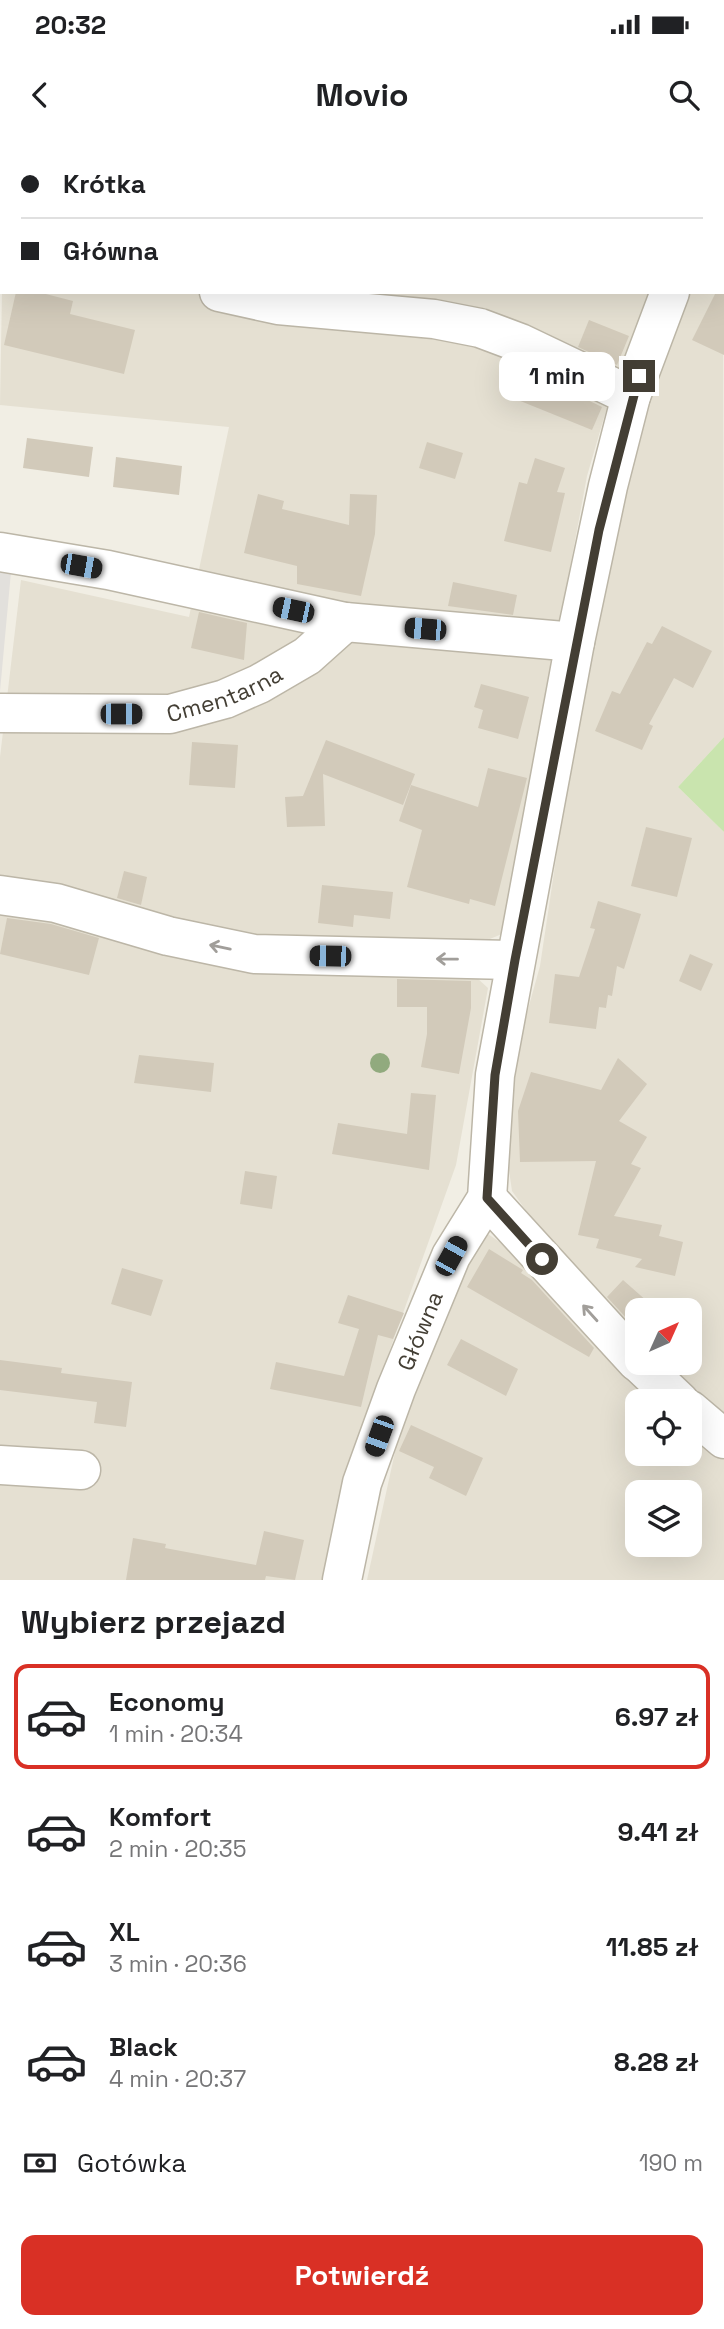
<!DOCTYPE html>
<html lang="pl">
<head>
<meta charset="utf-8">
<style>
  body { margin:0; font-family:"Space Grotesk",sans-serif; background:#f6f6f6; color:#202124; height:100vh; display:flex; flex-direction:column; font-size:26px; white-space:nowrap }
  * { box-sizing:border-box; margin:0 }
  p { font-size:23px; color:#757577 }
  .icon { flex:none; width:38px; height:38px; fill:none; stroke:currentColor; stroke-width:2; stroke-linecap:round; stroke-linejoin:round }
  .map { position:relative; height:1440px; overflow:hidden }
  .drawer { display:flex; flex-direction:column; background:#fff; flex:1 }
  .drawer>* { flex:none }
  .guide { position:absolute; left:0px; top:0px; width:724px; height:154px; box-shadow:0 7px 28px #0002; display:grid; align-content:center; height:154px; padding:0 21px; background:#fff }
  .needle { width:46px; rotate:45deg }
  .controls { position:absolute; left:625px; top:1158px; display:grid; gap:14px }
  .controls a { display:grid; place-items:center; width:77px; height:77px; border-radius:14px; background:#fff; box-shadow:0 7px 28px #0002; font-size:35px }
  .end { position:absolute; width:32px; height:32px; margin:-16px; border:9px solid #433e34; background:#fff; box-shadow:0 0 0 4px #fff }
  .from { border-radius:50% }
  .bubble { position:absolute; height:49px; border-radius:14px; background:#fff; box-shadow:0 7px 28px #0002; font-size:23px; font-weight:700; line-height:49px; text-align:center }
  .car { position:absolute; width:21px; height:42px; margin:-21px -10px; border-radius:9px; box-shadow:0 0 5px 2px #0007; background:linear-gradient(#222 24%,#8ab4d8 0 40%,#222 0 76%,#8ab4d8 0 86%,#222 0) }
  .guide b { display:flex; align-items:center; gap:24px; height:66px; font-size:26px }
  .guide b+b { border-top:2px solid #e0e0e0 }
  .guide i { width:18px; height:18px; background:#202124 }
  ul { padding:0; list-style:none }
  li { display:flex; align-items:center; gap:21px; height:105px; margin:0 14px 10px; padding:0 7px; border:4px solid transparent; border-radius:14px }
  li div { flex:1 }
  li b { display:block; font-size:26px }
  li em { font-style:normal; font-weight:700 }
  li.current { border-color:#d93025 }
  li>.icon { width:63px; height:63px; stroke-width:1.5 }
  h2 { padding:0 21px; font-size:32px; line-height:84px }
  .pay { display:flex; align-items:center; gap:18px; height:77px; padding:0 21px; font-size:26px }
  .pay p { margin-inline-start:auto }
  .button { display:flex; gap:14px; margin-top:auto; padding:14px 21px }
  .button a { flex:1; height:80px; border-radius:14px; background:#d93025; color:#fff; font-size:28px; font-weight:700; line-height:80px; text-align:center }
  .status { display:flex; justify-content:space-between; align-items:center; height:49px; padding:0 35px; background:#fff; direction:ltr }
  .status svg { height:19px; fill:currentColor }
  header { display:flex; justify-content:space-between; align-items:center; height:91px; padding:0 21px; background:#fff; font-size:32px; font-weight:700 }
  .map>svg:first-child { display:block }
  .residential { fill:#e5e0d2; fill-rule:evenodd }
  .green { fill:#c9e4ae }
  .parking { fill:#e2e0dc }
  .building { fill:#d2caba }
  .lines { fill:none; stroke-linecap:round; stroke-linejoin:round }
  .minor-casing { stroke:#bcb6a7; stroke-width:41 }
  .minor { stroke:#fff; stroke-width:38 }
  .tree { fill:#91aa7e }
  .oneway { stroke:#a19e9a }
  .route { stroke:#433e34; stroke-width:9 }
  .labels { text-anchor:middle; stroke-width:5; stroke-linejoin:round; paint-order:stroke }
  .street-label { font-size:23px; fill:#433e34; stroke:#fff }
</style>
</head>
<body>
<div class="status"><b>20:32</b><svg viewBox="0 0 49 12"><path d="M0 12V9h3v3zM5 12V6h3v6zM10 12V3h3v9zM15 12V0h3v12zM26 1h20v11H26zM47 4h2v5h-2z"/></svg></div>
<header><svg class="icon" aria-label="back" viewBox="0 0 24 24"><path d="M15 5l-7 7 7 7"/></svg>Movio<svg class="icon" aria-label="search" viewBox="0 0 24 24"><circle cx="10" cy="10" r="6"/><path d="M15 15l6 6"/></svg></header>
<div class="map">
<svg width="724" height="1440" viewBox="0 0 724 1440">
  <rect width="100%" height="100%" fill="#f1eee4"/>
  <g class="residential">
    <polygon points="0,0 615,0 2,2 2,146"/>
    <polygon points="723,110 724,597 678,647 724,692 724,1282 656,1223 690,1223 690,1171 637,1171 637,1207 576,1140 512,1051 502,982 512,927 540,826 575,592 645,258 690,152 723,152"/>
    <polygon points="2,151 649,152 605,274 587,336 502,794 480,803 477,838 488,848 456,1025 368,1271 326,1440 0,1440 0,617 21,440 189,477 229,287 0,265"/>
    <path d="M 485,1092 L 526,1120 L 658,1262 L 637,1262 L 637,1314 L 690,1314 L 690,1292 L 724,1320 L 724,1440 L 367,1440 L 402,1280 L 463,1120 ZM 637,1353 L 690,1353 L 690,1405 L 637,1405 Z"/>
  </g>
  <polygon class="green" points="724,597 724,692 678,647"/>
  <polygon class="parking" points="0,419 12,421 0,551"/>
  <g class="building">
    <polygon points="724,135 724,215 692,200 716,152 723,152"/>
    <polygon points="16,152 38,152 73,161 70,174 135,190 124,234 4,205"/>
    <polygon points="589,180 629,196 617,225 578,207"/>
    <polygon points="520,227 602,267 592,290 508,256"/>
    <polygon points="27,298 93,307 89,337 23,328"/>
    <polygon points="427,302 463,313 455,339 419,328"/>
    <polygon points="116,317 182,326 179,355 113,347"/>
    <polygon points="535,318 565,328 557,352 565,353 551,412 504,401 519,342 527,344"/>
    <polygon points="258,354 284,361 282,369 349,385 350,354 377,355 375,394 361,456 297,444 297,426 244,413"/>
    <polygon points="453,442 517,455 513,475 448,466"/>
    <polygon points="199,472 247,483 244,520 191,508"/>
    <polygon points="662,486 712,511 693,548 674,538 649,584 653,586 642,610 595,591 612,551 620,554 647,502 652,504"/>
    <polygon points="481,544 529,557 518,599 478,588 483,570 474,567"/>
    <polygon points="326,600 415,634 403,665 323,634 325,686 287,687 285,657 303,656"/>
    <polygon points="192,602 238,605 235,648 189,645"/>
    <polygon points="488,628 527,638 495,766 470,759 469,764 407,747 422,690 399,681 411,645 478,667"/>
    <polygon points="646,687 692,698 677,757 631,746"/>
    <polygon points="124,731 147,737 141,765 117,758"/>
    <polygon points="322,745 393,752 390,779 354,775 353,787 318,783"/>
    <polygon points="598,761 641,774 624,829 617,826 612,856 608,855 606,868 599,867 596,889 549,883 555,834 579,837 595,789 590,788"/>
    <polygon points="7,778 51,784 99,798 89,835 0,814"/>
    <polygon points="690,814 713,824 701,851 679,841"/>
    <polygon points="397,839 471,841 471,868 459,934 421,927 427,894 427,867 397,867"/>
    <polygon points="139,915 214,923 211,952 134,943"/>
    <polygon points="618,918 647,944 619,981 647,997 631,1024 641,1028 614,1076 662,1085 659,1096 683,1102 675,1136 635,1127 642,1119 596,1108 599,1099 578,1095 596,1021 520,1022 518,971 531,932 601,950"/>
    <polygon points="411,953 436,955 429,1030 332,1014 338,983 407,994"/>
    <polygon points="245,1031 277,1036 272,1069 240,1064"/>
    <polygon points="489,1109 523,1130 521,1133 532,1140 594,1208 589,1217 467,1147"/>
    <polygon points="122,1128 163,1140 151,1176 111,1164"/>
    <polygon points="623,1140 648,1162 637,1171 630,1182 607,1157"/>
    <polygon points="348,1155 404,1173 393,1199 378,1195 361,1267 270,1249 276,1222 344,1236 359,1189 338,1183"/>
    <polygon points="461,1199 518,1229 506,1256 447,1225"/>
    <polygon points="0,1220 62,1228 61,1233 132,1242 126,1287 94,1283 97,1262 0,1250"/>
    <polygon points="411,1285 483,1318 466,1356 429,1338 434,1327 399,1311"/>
    <polygon points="264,1391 304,1400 295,1440 266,1436 265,1440 126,1440 133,1398 166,1404 165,1408 256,1425"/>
  </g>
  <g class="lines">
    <g class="minor-casing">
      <g id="minor">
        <polyline points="723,37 724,35"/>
        <polyline points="0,65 2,66"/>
        <polyline points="219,152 278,165 434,179 480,188 520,203 631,256"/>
        <polyline points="0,412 108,430 345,482 575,502"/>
        <path id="s1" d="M 0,573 L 170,574 L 225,559 L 259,544 L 307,516 L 345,482"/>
        <polyline points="0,755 56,763 168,796 254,814 515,820"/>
        <polyline points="487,1058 637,1222"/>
        <polyline points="639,1223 680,1262"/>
        <polyline points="690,1270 724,1299"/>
        <polyline points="0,1325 81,1330"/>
        <path id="s2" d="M 342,1440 L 362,1343 L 396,1249 L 451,1116 L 487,1058 L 495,935 L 575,502 L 608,346 L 631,256 L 670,152"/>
      </g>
    </g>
    <use href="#minor" class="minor"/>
  </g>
  <circle class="tree" cx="380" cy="923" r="10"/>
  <defs><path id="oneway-shaft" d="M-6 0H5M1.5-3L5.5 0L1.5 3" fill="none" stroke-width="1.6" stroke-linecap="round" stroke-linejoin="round" transform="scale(1.75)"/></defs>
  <g class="oneway">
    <use href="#oneway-shaft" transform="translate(220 807) rotate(-168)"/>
    <use href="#oneway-shaft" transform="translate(447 819) rotate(-179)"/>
    <use href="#oneway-shaft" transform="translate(590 1173) rotate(-132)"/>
  </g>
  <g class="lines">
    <polyline class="route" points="542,1119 487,1058 495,935 515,820 599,390 639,236"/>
  </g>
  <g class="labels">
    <g class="street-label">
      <text dy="8" stroke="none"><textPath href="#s1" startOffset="228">Cmentarna</textPath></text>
      <text dy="8" stroke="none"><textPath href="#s2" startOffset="262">Główna</textPath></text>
    </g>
  </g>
</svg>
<div class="controls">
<a><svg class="needle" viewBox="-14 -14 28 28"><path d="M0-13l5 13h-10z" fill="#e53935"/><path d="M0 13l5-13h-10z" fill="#757577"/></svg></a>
<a><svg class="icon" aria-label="locate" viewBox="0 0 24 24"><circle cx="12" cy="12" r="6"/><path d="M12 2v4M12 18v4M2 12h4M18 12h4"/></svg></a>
<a><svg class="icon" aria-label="layers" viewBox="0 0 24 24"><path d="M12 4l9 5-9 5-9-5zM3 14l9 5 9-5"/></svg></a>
</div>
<i class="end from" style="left:542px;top:1119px"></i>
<i class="end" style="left:639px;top:236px"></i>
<div class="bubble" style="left:499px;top:212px;width:116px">1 min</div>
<i class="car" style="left:81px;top:426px;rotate:100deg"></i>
<i class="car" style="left:293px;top:470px;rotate:282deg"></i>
<i class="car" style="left:425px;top:489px;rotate:275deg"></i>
<i class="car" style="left:121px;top:574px;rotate:90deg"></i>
<i class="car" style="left:330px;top:816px;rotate:271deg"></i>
<i class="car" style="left:451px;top:1116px;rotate:29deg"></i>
<i class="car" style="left:379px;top:1296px;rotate:200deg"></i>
<div class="guide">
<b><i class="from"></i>Krótka</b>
<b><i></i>Główna</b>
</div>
</div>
<section class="drawer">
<h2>Wybierz przejazd</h2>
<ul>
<li class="current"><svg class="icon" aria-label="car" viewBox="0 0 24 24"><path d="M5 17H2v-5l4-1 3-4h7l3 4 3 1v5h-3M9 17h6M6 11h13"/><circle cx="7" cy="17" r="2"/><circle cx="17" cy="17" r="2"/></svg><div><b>Economy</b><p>1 min · 20:34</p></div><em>6.97 zł</em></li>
<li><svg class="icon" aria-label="car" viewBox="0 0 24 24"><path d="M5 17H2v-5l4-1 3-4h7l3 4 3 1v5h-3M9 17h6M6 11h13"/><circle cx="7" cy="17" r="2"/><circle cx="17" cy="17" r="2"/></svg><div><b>Komfort</b><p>2 min · 20:35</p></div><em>9.41 zł</em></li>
<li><svg class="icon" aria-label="car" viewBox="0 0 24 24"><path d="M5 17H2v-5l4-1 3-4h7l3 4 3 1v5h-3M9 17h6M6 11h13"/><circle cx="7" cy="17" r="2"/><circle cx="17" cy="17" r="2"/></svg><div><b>XL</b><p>3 min · 20:36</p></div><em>11.85 zł</em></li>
<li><svg class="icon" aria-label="car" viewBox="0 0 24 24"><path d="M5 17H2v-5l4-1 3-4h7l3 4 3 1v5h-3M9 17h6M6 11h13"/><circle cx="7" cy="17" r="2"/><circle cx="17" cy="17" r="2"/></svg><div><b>Black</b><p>4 min · 20:37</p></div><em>8.28 zł</em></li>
</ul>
<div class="pay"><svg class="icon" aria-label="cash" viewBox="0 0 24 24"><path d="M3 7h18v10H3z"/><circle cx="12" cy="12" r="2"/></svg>Gotówka<p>190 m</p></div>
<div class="button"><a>Potwierdź</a></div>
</section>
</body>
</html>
